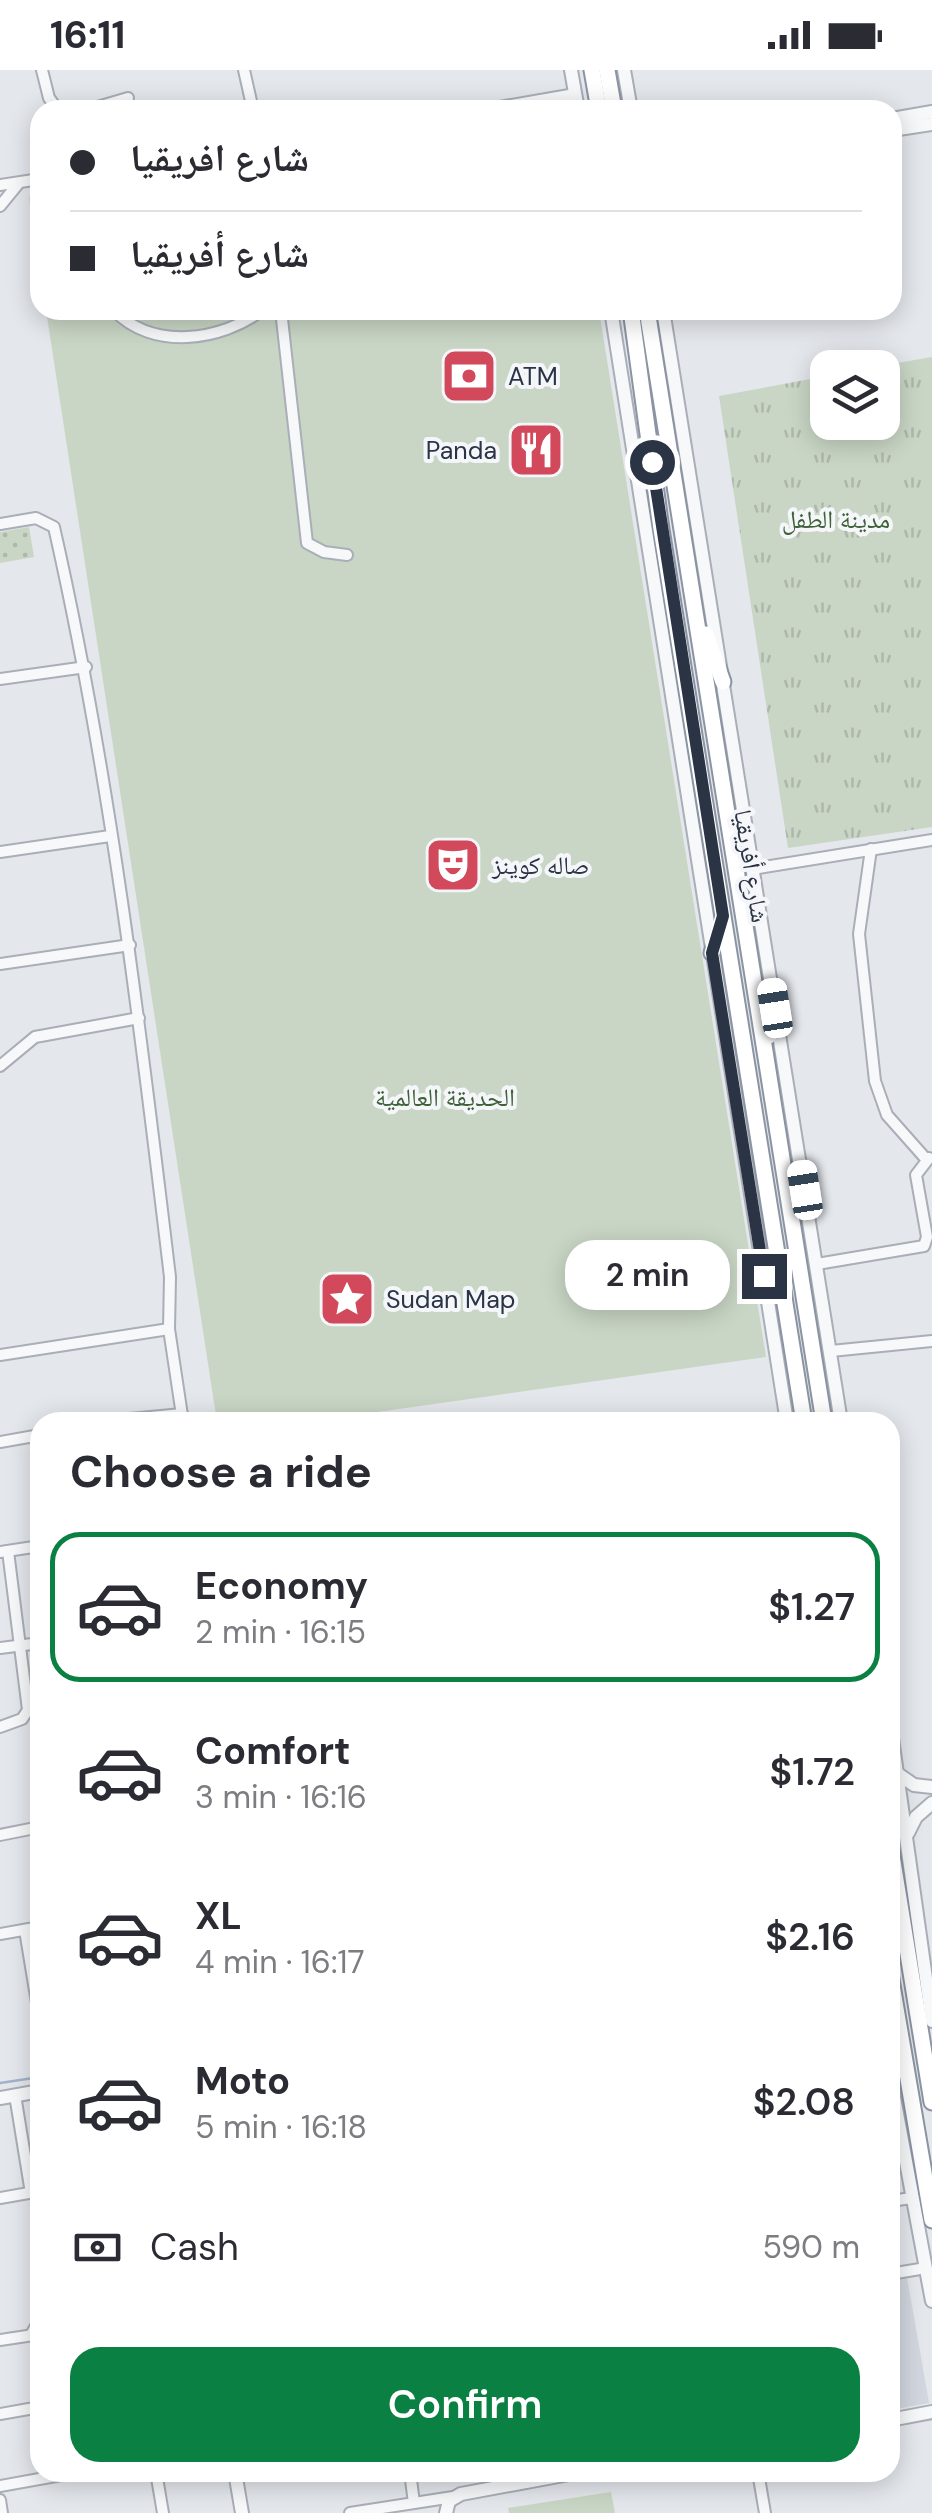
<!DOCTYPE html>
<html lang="en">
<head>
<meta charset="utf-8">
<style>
  body { margin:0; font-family:"DM Sans","Noto Naskh Arabic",sans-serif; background:#f7f7f7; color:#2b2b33; height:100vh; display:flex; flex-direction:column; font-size:38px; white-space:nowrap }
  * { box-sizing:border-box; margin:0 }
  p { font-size:32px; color:#7c7c81 }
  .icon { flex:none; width:55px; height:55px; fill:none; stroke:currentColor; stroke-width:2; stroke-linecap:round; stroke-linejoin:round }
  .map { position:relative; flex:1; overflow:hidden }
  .side { position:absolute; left:30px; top:1342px; width:870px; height:1070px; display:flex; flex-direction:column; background:#fff; border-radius:30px; box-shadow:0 5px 25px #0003 }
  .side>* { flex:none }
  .hud { position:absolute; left:30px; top:30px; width:872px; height:220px; border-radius:30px; box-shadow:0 5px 25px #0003; display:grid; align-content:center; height:220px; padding:0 40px; background:#fff }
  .fabs { position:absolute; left:810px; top:280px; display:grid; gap:20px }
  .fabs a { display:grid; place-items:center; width:90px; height:90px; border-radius:20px; background:#fff; box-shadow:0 5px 25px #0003; font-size:50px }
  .end { position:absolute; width:45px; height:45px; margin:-22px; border:12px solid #2b3445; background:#fff; box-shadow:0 0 0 5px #fff }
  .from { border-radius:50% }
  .bubble { position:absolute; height:70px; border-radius:30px; background:#fff; box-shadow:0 5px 25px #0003; font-size:32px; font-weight:600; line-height:70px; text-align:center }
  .car { position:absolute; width:30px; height:60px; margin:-30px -15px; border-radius:12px; box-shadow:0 0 8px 2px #0007; background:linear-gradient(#fff 24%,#345 0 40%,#fff 0 76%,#345 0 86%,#fff 0) }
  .hud b { display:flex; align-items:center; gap:35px; height:95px; font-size:38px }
  .hud b+b { border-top:2px solid #e1e1e2 }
  .hud i { width:25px; height:25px; background:#2b2b33 }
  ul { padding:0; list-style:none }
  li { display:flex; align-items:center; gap:30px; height:150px; margin:0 20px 15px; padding:0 20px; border:5px solid transparent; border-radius:30px }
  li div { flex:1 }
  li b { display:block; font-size:38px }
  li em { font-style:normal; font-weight:600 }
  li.active { border-color:#0b8043 }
  li>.icon { width:90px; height:90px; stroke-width:1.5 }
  h2 { padding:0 40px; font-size:45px; line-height:120px }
  .pay { display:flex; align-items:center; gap:25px; height:110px; padding:0 40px; font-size:38px }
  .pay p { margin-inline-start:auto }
  .action { display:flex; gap:20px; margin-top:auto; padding:20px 40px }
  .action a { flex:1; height:115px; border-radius:30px; background:#0b8043; color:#fff; font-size:40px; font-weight:600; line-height:115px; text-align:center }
  .status { display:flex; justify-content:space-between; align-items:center; height:70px; padding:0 50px; background:#fff; direction:ltr }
  .status svg { height:28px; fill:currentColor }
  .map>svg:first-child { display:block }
  .built { fill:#d2d6de }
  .grass { fill:url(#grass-dots) }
  .park { fill:url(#park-tufts) }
  .garden { fill:#c9d6c5 }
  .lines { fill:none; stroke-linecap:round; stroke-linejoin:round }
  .stream { stroke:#9fb4cc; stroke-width:2.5 }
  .minor-casing { stroke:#a9aeb7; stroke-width:14 }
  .tertiary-casing { stroke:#a9aeb7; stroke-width:16 }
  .trunk-casing { stroke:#8b94a3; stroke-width:19 }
  .minor { stroke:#f7f8fa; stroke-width:10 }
  .tertiary { stroke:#f7f8fa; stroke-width:12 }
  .trunk { stroke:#fff; stroke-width:15 }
  .route { stroke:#2b3445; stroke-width:12 }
  .labels { text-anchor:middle; stroke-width:8; stroke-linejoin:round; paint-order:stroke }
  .poi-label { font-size:25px; fill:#2b3445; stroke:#f4f6f9; text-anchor:start }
  .park-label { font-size:25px; fill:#3f6138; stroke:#f4f6f9 }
  .street-label { font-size:25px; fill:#2b3445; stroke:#f4f6f9 }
</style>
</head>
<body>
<div class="status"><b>16:11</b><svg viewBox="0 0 49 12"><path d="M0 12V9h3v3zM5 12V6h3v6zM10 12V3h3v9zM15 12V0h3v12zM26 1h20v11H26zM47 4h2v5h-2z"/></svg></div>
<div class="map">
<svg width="932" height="2443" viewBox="0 0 932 2443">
  <defs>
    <pattern id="grass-dots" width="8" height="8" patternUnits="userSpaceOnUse" patternTransform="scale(2.5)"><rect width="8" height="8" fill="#c9d6c5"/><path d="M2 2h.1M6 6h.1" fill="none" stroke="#adb8ab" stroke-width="1.8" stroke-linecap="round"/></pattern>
    <pattern id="park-tufts" width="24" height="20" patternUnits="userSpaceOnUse" patternTransform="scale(2.5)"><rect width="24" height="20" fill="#c9d6c5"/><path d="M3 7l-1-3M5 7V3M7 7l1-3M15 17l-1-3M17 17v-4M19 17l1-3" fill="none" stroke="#adb8ab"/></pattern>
  </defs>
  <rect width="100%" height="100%" fill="#e4e7ec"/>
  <polygon class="built" points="907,2207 929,2333 890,2340 890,2209"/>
  <polygon class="grass" points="29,457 34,487 0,493 0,462"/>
  <polygon class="park" points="932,287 932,757 788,778 719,326 827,306 828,352 882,352 882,298 874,297"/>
  <g class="garden">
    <polygon points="40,125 40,199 29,127"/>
    <polygon points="46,240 599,240 766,1287 307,1352 217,1352"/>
    <polygon points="611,2422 615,2443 509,2443 508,2438"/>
  </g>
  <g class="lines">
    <polyline class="stream" points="0,2013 40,2007"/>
    <g class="minor-casing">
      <g id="minor">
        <polyline points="42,0 49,28 58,40"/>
        <polyline points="244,0 253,40"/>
        <polyline points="87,40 128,28"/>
        <polyline points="482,40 575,24"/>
        <polyline points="0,115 40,109"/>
        <polyline points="0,136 18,114"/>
        <path d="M 114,240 C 152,281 222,271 262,240"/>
        <polyline points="281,240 307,473 324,482 347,485"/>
        <path d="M 0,454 L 36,448 L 54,457 C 110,704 140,955 170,1207 L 169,1259 L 183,1352"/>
        <polyline points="0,609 86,597"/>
        <polyline points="871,779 859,864 875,1011 887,1045 926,1089"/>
        <polyline points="0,782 110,766"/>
        <polyline points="752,799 932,770"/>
        <polyline points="0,894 130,875"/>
        <polyline points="0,996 35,967 139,948"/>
        <polyline points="817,1194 924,1176 927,1167 916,1105 929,1088"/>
        <polyline points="831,1281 932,1271"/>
        <polyline points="0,1285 169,1259"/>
        <polyline points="98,1352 182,1344"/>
        <polyline points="0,1372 40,1365"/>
        <polyline points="0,1482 40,1476"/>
        <polyline points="0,1578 40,1573"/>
        <polyline points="0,1657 22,1649 28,1640 8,1481"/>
        <polyline points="0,1765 40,1757"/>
        <polyline points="25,1860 40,1951"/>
        <polyline points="0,1864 40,1857"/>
        <polyline points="15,2025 31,2123"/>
        <polyline points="0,2128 40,2121"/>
        <polyline points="890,2131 912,2128"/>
        <polyline points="890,2204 926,2198"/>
        <polyline points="31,2265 40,2249"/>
        <polyline points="0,2270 40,2264"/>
        <polyline points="0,2344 40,2337"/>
        <polyline points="156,2402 163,2443"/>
        <polyline points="410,2402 414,2433"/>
        <polyline points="758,2402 765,2443"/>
        <polyline points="0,2416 78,2402"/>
        <polyline points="0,2430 2,2443"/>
        <polyline points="350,2443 453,2427"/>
      </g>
    </g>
    <g class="tertiary-casing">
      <g id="tertiary">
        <polyline points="571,0 578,40"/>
        <polyline points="624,0 631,40"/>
        <polyline points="892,49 932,42"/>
        <polyline points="892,60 932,54"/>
        <polyline points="611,240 787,1352"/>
        <polyline points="663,240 841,1352"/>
        <polyline points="890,1654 932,1951"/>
        <polyline points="898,1704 914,1715 932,1717"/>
        <polyline points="908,1763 916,1747 932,1733"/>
        <polyline points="890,2006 932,2231"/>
        <polyline points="0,2028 40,2021"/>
        <polyline points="890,2350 932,2342"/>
        <polyline points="235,2402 242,2443"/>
        <polyline points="446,2443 449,2431 461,2424 580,2402"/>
      </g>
    </g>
    <g class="trunk-casing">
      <g id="trunk">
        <polyline points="592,0 599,40"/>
        <polyline points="607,0 614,40"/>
        <polyline points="631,240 661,459 804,1352"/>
        <polyline points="647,240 824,1352"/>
        <polyline points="706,564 723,612"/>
        <polyline points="712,883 722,849"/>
        <polyline points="769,966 775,938"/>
        <polyline points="890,1773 932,2032"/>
        <polyline points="890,1903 932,2150"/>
      </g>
    </g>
    <use href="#minor" class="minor"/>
    <use href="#tertiary" class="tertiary"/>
    <use href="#trunk" class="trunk"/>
  </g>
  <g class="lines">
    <polyline class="route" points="652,392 723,846 712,883 764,1206"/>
  </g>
  <defs>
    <g id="bank-square" transform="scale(2.875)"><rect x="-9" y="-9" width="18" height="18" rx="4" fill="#d1495b" stroke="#f4f6f9"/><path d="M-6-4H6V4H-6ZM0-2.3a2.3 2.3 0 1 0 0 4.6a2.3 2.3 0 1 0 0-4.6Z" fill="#fff"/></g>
    <g id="restaurant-square" transform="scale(2.875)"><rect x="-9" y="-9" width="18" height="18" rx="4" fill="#d1495b" stroke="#f4f6f9"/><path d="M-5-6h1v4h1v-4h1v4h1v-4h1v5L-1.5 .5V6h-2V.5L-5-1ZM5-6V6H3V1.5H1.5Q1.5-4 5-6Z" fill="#fff"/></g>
    <g id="theatre-square" transform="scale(2.875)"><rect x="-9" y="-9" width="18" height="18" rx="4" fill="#d1495b" stroke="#f4f6f9"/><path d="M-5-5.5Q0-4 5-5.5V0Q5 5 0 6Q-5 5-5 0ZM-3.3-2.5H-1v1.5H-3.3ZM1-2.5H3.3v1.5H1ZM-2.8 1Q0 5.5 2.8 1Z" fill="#fff"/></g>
    <g id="sight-square" transform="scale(2.875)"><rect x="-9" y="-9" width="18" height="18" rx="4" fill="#d1495b" stroke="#f4f6f9"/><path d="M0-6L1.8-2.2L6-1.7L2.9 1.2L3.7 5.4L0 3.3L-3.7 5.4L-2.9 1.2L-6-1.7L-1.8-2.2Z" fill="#fff"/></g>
  </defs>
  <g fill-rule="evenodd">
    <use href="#bank-square" x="469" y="306"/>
    <use href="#restaurant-square" x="536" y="380"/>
    <use href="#theatre-square" x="453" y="795"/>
    <use href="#sight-square" x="347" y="1229"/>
  </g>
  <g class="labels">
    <g class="poi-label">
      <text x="508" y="315">ATM</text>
      <text x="497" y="389" text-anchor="end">Panda</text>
      <text x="492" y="804">صاله كوينز</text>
      <text x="386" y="1238">Sudan Map</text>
    </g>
    <g class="park-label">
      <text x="836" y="458">مدينة الطفل</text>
      <text x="445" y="1036">الحديقة العالمية</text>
    </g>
    <g class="street-label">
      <text transform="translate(752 796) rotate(81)" y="9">شارع أفريقيا</text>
    </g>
  </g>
</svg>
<div class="fabs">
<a><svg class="icon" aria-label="layers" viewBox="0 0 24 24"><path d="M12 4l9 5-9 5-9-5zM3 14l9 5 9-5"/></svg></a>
</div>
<i class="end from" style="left:652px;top:392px"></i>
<i class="end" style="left:764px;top:1206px"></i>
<div class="bubble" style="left:565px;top:1170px;width:165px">2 min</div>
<i class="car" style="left:775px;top:938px;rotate:351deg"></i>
<i class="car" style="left:805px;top:1120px;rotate:351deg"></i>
<div class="hud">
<b><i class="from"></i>شارع افريقيا</b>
<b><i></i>شارع أفريقيا</b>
</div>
<section class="side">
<h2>Choose a ride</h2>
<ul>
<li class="active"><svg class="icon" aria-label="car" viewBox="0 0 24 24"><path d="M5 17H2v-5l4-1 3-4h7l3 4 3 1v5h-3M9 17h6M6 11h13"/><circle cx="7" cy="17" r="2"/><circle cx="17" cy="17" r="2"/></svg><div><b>Economy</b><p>2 min · 16:15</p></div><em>$1.27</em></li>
<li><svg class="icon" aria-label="car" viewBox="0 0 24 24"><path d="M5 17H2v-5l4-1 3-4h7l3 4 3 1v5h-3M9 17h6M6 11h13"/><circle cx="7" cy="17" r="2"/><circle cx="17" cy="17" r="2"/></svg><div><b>Comfort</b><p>3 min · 16:16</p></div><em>$1.72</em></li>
<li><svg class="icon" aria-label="car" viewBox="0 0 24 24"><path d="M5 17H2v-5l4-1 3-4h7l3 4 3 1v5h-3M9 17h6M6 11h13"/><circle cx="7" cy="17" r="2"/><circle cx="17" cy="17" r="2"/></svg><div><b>XL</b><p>4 min · 16:17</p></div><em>$2.16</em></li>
<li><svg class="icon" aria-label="car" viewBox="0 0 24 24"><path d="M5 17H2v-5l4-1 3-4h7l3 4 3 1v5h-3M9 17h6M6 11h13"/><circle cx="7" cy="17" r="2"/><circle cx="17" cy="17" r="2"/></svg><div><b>Moto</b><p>5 min · 16:18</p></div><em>$2.08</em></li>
</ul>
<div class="pay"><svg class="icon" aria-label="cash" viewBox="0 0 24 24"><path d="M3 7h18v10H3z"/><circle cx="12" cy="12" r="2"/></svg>Cash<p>590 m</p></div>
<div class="action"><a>Confirm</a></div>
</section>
</div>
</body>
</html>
